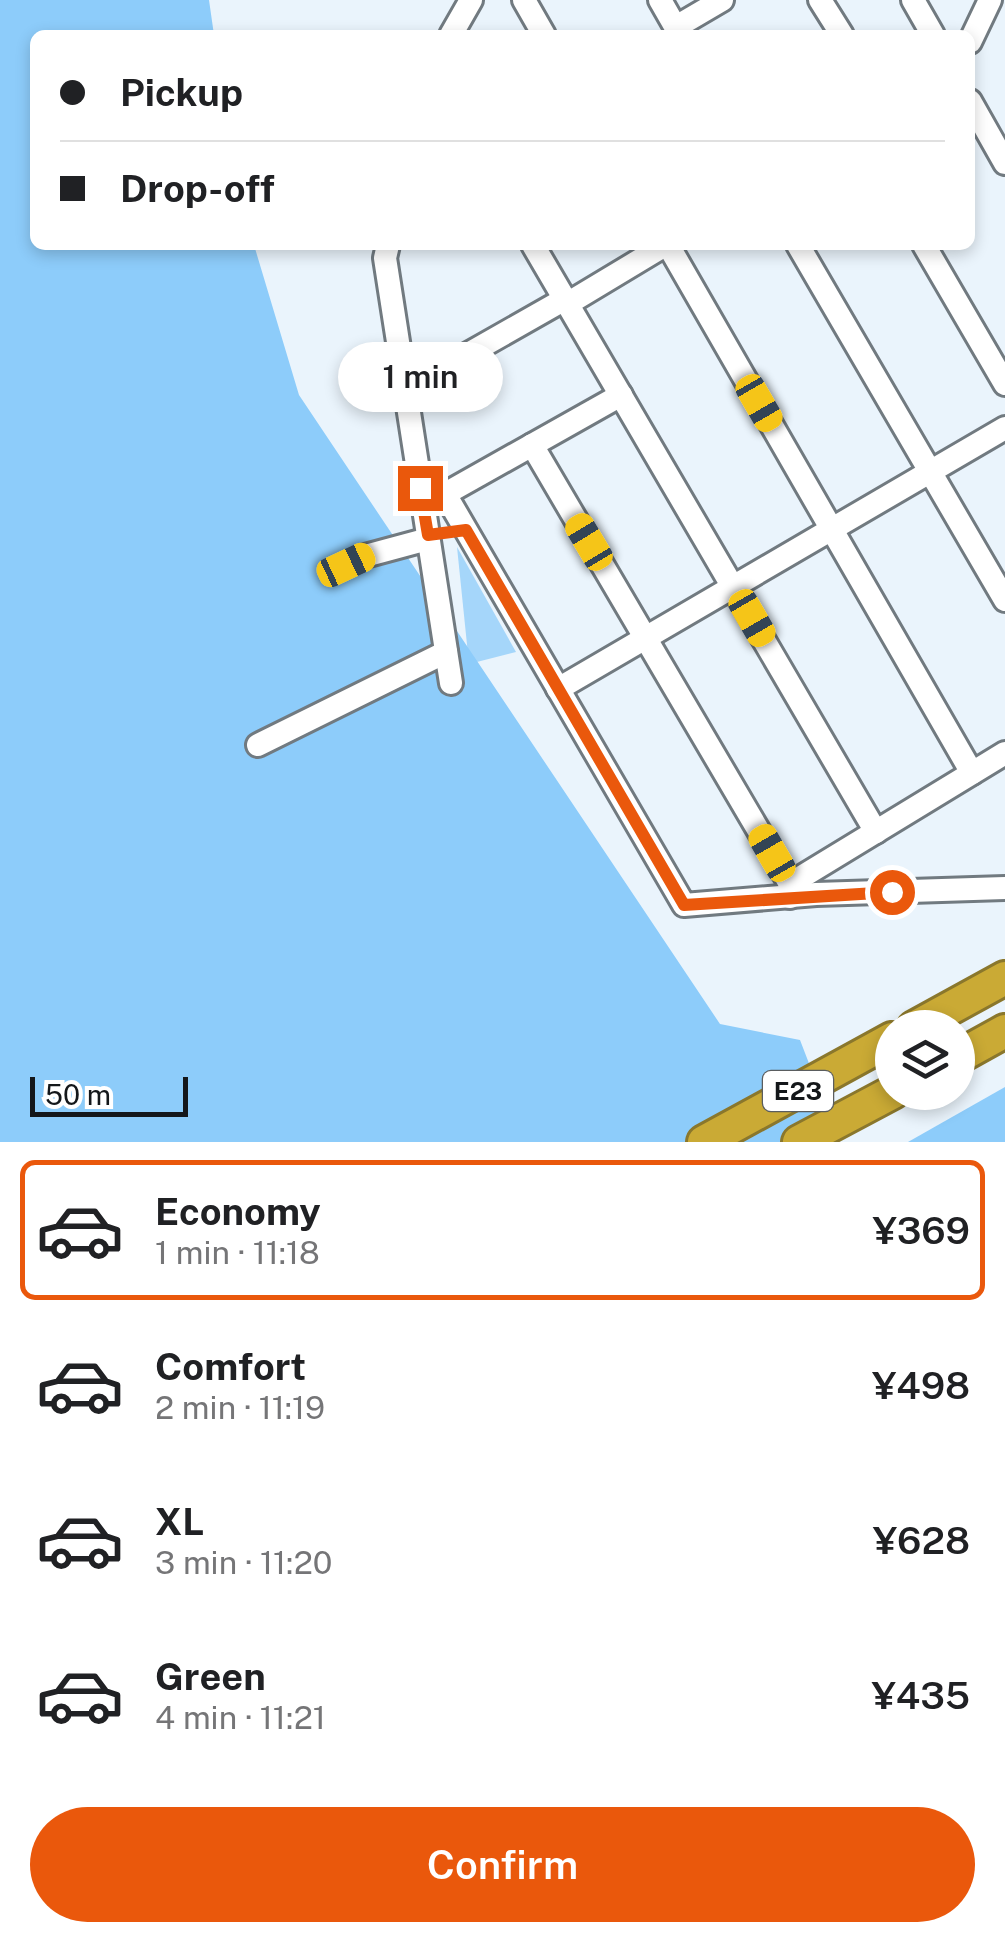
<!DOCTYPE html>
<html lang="en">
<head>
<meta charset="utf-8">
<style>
  body { margin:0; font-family:"Public Sans",sans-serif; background:#f6f6f6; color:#202124; height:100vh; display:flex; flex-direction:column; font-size:38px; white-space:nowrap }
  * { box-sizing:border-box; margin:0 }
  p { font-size:32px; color:#757577 }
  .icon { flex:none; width:55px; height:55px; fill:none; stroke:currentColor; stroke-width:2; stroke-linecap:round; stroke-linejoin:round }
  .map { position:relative; height:1142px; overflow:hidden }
  .drawer { display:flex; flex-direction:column; background:#fff; flex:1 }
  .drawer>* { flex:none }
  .top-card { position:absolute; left:30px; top:30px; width:945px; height:220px; border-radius:15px; box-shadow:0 5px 15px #0003; display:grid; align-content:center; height:220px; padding:0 30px; background:#fff }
  .fabs { position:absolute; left:875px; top:1010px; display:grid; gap:20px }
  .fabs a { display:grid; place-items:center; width:100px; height:100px; border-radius:50%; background:#fff; box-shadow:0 5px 15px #0003; font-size:50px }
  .scale { position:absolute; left:30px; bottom:25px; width:158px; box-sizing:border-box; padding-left:10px; border:5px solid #14171a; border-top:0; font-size:28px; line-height:35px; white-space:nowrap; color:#14171a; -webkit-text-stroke:8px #fff; paint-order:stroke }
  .end { position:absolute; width:45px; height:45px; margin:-22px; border:12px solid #ea580c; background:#fff; box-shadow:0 0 0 5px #fff }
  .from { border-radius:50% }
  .bubble { position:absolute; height:70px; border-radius:35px; background:#fff; box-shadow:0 5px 15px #0003; font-size:32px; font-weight:600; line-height:70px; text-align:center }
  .car { position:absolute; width:30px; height:60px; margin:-30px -15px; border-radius:12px; box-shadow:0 0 8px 2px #0007; background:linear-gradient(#f5c518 24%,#345 0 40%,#f5c518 0 76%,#345 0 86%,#f5c518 0) }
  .top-card b { display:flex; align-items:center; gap:35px; height:95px; font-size:38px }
  .top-card b+b { border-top:2px solid #e0e0e0 }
  .top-card i { width:25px; height:25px; background:#202124 }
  ul { padding:18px 0 0; list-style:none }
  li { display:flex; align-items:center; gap:30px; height:140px; margin:0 20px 15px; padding:0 10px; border:5px solid transparent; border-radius:15px }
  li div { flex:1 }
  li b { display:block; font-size:38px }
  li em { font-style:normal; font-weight:600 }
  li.active { border-color:#ea580c }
  li>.icon { width:90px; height:90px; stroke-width:1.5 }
  .cta { display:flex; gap:20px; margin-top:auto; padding:20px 30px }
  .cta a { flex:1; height:115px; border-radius:60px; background:#ea580c; color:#fff; font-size:40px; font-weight:600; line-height:115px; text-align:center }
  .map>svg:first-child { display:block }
  .green { fill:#a5d6fa }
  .forest { fill:#8dccfa }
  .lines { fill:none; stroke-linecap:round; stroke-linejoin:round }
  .minor-casing { stroke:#717a80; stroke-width:28 }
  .highway-casing { stroke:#8a772c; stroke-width:38 }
  .minor { stroke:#fff; stroke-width:22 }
  .highway { stroke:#caaa35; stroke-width:32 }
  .route { stroke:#ea580c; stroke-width:12 }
  .labels { text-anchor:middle; stroke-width:8; stroke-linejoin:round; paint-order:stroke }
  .shield { fill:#fff; stroke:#5a5d5f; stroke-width:2.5 }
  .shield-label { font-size:25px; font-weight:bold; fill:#14171a }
</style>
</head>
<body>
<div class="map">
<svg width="1005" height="1142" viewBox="0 0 1005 1142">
  <rect width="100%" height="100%" fill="#eaf4fc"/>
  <polygon class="green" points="457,547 516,652 469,664"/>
  <g class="forest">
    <polygon points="0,0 209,0 214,35 35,35 35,245 254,245 299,395 720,1024 800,1040 820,1092 824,1142 0,1142"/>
    <polygon points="1005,1087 1005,1142 908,1142"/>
  </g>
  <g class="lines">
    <g class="minor-casing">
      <g id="minor">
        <polyline points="524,0 544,35"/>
        <polyline points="660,0 680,35"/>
        <polyline points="820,0 842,35"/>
        <polyline points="913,0 933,35"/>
        <polyline points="676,27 722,0"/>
        <polyline points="451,35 471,0"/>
        <polyline points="970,42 990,0"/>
        <polyline points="970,101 1005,163"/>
        <polyline points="388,245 385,258 451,683"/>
        <polyline points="533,245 876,832"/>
        <polyline points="668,245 972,773"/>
        <polyline points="798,245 1005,600"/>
        <polyline points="924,245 1005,384"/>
        <polyline points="567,304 665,245"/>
        <polyline points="447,366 565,299"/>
        <polyline points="621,395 445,494 684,905 816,894 1005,888"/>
        <polyline points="532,445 790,884 790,897"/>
        <polyline points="345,565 365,556 428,539"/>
        <polyline points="558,689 1005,428"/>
        <polyline points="258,745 446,652"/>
        <polyline points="790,884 1005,753"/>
      </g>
    </g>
    <g class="highway-casing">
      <g id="highway">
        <polyline points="914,1028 1005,978"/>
        <polyline points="958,1057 1005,1031"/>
        <polyline points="704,1142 892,1039"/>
        <polyline points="799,1142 893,1092"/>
      </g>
    </g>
    <use href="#minor" class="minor"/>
    <use href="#highway" class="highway"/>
  </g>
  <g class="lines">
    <polyline class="route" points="420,488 428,535 466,530 684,905 892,892"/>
  </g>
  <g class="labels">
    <rect class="shield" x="763" y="1071" width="70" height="40" rx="8"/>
    <g class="shield-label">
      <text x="798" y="1100">E23</text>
    </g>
  </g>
</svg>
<div class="fabs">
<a><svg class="icon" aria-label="layers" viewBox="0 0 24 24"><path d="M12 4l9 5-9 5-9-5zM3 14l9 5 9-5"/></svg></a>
</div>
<div class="scale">50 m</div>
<i class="end from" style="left:892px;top:892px"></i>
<i class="end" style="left:420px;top:488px"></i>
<div class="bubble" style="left:338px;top:342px;width:165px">1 min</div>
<i class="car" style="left:759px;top:403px;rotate:150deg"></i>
<i class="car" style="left:589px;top:542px;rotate:329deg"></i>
<i class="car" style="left:346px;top:565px;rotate:65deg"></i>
<i class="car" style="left:752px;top:618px;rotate:150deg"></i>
<i class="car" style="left:772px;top:853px;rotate:330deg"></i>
<div class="top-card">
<b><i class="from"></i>Pickup</b>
<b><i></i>Drop-off</b>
</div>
</div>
<section class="drawer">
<ul>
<li class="active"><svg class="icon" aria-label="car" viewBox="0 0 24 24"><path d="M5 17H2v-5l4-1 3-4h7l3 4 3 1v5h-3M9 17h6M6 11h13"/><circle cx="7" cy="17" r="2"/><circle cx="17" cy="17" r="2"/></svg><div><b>Economy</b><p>1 min · 11:18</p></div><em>¥369</em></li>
<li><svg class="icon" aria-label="car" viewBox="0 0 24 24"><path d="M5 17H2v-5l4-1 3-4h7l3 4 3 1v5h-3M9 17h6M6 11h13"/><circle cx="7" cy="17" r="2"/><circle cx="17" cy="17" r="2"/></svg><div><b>Comfort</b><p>2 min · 11:19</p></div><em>¥498</em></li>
<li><svg class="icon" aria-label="car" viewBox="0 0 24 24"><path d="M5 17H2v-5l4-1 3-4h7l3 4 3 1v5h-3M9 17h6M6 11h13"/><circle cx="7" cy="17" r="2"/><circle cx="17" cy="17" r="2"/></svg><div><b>XL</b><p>3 min · 11:20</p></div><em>¥628</em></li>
<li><svg class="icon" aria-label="car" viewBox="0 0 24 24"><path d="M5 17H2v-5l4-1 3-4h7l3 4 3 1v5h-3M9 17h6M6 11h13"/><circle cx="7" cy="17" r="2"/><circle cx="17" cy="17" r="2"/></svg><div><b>Green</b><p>4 min · 11:21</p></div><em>¥435</em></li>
</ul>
<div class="cta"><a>Confirm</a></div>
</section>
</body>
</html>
